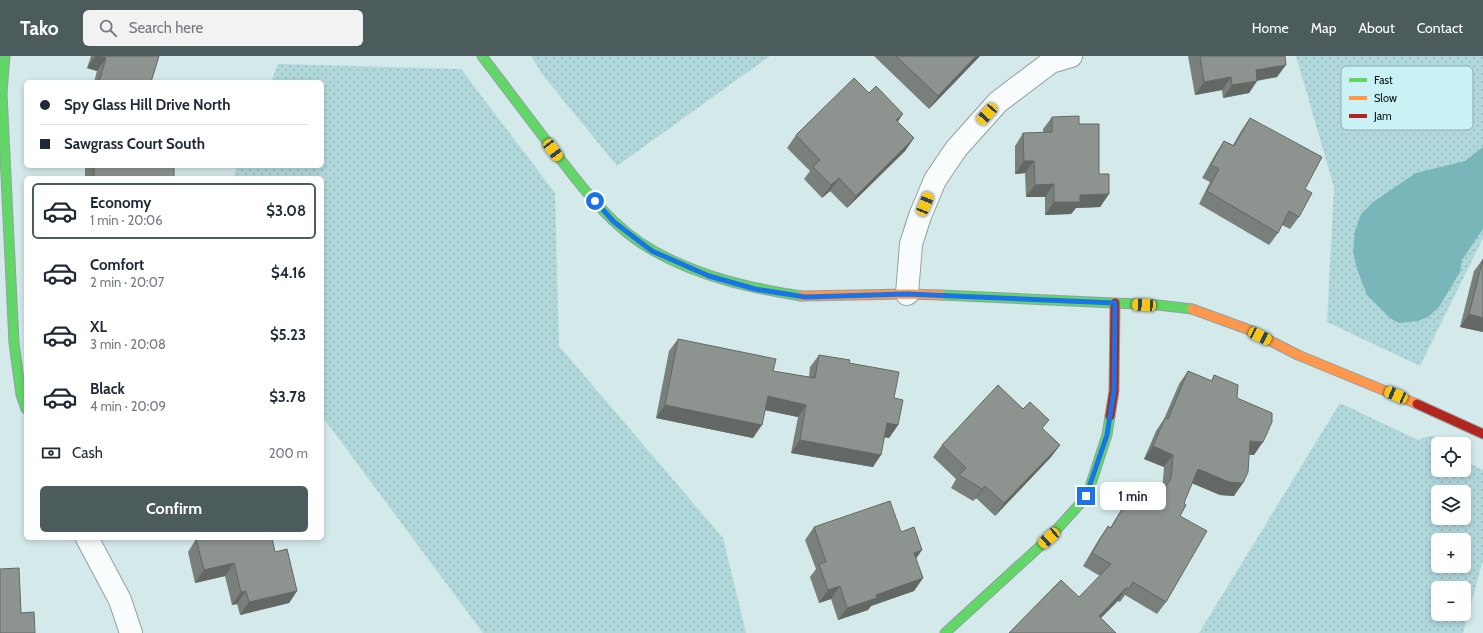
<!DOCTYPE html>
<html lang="en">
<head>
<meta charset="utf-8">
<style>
  body { margin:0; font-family:Cabin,sans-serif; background:#f2f2f3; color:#1f2937; height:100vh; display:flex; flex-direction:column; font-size:15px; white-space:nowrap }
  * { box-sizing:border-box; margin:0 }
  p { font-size:13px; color:#747a83 }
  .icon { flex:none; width:22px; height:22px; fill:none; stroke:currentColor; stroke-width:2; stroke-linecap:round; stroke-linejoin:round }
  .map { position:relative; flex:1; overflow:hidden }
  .drawer { position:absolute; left:24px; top:120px; width:300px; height:364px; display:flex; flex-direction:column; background:#fff; border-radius:6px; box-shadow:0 2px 6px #0003 }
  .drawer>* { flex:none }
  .banner { position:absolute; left:24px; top:24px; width:300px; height:88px; border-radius:6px; box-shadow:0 2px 6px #0003; display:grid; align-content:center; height:88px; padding:0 16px; background:#fff }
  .fabs { position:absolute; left:1431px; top:381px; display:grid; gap:8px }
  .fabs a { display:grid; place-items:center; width:40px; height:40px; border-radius:6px; background:#fff; box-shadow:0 2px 6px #0003; font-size:20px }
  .end { position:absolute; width:18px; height:18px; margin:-9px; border:5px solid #1a73e8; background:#fff; box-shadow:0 0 0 2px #fff }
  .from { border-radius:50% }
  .bubble { position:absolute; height:28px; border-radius:6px; background:#fff; box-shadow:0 2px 6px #0003; font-size:13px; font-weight:700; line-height:28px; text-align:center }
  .car { position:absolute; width:12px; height:24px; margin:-12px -6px; border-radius:5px; box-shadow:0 0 3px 1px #0007; background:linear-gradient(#f5c518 24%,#345 0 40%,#f5c518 0 76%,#345 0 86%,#f5c518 0) }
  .banner b { display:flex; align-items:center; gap:14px; height:38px; font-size:15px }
  .banner b+b { border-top:1px solid #e0e1e3 }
  .banner i { width:10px; height:10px; background:#1f2937 }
  ul { padding:7px 0 0; list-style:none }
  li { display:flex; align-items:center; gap:12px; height:56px; margin:0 8px 6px; padding:0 8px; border:2px solid transparent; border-radius:6px }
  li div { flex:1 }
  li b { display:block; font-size:15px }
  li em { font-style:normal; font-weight:700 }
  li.on { border-color:#4c5c5d }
  li>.icon { width:36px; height:36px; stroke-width:1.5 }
  .pay { display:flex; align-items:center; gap:10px; height:44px; padding:0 16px; font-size:15px }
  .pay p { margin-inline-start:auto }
  .primary-button { display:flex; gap:8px; margin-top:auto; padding:8px 16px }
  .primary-button a { flex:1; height:46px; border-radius:6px; background:#4c5c5d; color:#fff; font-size:16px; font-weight:700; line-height:46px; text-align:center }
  header { display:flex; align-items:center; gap:24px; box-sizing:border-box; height:56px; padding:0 20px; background:#4c5c5d; color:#fff }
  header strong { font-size:19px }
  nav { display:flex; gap:22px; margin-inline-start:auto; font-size:14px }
  .search { width:280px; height:36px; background:#f2f2f3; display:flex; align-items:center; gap:10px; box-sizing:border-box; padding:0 14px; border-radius:6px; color:#747a83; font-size:15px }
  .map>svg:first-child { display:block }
  .grass { fill:url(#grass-dots); fill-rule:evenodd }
  .water { fill:#79b6ba }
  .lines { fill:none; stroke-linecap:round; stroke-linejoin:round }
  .street-casing { stroke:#91a1a2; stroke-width:24 }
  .fast-casing { stroke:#91a1a2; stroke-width:11 }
  .slow-casing { stroke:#91a1a2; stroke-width:11 }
  .jam-casing { stroke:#91a1a2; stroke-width:11 }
  .street { stroke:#f9fcfc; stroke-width:22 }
  .fast { stroke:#63d668; stroke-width:9 }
  .slow { stroke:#ff974d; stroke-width:9 }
  .jam { stroke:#b3261e; stroke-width:9 }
  .wall { fill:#797f7b }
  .shaded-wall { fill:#636864 }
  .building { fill:#8d948f; stroke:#636864 }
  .route { stroke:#1a73e8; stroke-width:5 }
  .key { fill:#caf1f4; stroke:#8eaeb0; stroke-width:1 }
  .key-label { font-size:11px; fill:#031011 }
</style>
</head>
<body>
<header>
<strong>Tako</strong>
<div class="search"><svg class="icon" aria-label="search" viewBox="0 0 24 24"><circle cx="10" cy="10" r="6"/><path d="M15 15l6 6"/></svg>Search here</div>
<nav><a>Home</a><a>Map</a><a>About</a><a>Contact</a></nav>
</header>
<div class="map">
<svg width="1483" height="577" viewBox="0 0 1483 577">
  <defs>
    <pattern id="grass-dots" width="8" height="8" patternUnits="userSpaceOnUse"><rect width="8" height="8" fill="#b0d8db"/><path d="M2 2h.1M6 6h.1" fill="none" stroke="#96b8bb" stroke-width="1.8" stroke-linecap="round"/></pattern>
  </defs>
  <rect width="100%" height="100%" fill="#d4e9ea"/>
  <g class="grass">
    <polygon points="531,0 770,0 617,110 542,18"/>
    <polygon points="1296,0 1483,0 1483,182 1420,310 1327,266 1334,131"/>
    <polygon points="278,8 461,13 555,137 559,290 723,482 746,577 483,577 322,360 322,122 233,122 237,110 322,110 322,26 271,26"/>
    <path d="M 1340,347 L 1418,384 C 1430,378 1438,379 1448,388 L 1438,388 L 1438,414 L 1464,414 L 1464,405 L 1483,414 L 1483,504 L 1463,577 L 1199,577 ZM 1438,436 L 1464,436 L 1464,462 L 1438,462 ZM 1438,484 L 1464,484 L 1464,510 L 1438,510 ZM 1438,532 L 1464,532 L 1464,558 L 1438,558 Z"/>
  </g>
  <polygon class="water" points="1483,91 1483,173 1462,204 1460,216 1439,251 1428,261 1418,265 1399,267 1390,262 1367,239 1357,213 1353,195 1355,175 1361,158 1373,146 1416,117 1465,105"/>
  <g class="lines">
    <g class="street-casing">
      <g id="street">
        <polyline points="907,238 911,188 920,160 935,124 956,93 998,46 1051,6 1071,0"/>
        <polyline points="87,482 120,544 131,577"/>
      </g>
    </g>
    <g class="fast-casing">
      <g id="fast">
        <polyline points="5,0 2,37 14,287 21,339 26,353"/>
        <path d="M 482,0 C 504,29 526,58 548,87 C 578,126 610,171 654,195 C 700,221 750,232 801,240"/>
        <polyline points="941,239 1158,249 1192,253"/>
        <polyline points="945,577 1049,482 1087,440 1107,379 1110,360"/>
      </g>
    </g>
    <g class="slow-casing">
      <g id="slow">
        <polyline points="801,240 907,238 941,239"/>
        <polyline points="1192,253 1247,273 1298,299 1417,348"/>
      </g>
    </g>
    <g class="jam-casing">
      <g id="jam">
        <polyline points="1417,348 1483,378"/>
        <polyline points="1110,360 1114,335 1115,247"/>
      </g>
    </g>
    <use href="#street" class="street"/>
    <use href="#fast" class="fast"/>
    <use href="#slow" class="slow"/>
    <use href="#jam" class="jam"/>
  </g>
  <g class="wall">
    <polygon points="91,0 159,0 151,26 94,26 97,15 87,12"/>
    <polygon points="874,0 980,0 929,53"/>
    <polygon points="1188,0 1285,0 1277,21 1257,25 1249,37 1223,42 1222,34 1195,39"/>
    <polygon points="1052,61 1079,68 1099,118 1109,138 1100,151 1076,152 1071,158 1045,159 1045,141 1026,141 1025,117 1015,118 1015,90 1023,77 1043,77 1043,73"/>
    <polygon points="1250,62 1305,133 1299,161 1290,173 1282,169 1278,177 1269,189 1199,148 1210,126 1202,122 1216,97 1224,85 1233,89 1241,75"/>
    <polygon points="898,66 914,82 905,95 847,152 830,135 822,142 804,123 810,115 787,92 796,79"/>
    <rect x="85" y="110" width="89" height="12"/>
    <polygon points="1483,203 1483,276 1460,271 1474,215"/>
    <polygon points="678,283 773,315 809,321 810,311 819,299 849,307 894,342 898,369 889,382 885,381 873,411 791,397 798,361 765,354 753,382 656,362 669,295"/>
    <polygon points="1188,315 1211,325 1214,319 1237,342 1254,399 1249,398 1234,440 1220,439 1192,427 1184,447 1180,460 1166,546 1157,558 1125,539 1120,546 1118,545 1079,541 1100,520 1083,510 1099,483 1108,470 1110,472 1128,442 1137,429 1158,442 1162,435 1164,411 1144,403 1156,375 1164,363 1179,328"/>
    <polygon points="1043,373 1060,389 1051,401 995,460 976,442 973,445 951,432 956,423 933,401 942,389"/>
    <polygon points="814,471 901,476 916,503 923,522 914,535 871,550 868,554 838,564 831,543 819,547 810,521 816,513 805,484"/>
    <polygon points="196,483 275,496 297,535 289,547 240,559 237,548 232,549 225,520 195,527 188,496"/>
  </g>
  <g class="shaded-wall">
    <polygon points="95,0 99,0 106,2 97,15 87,12"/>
    <polygon points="976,0 980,0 929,53 938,40"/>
    <polygon points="1286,9 1277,21 1247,26 1256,14"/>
    <polygon points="1231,21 1222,34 1195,39 1204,26"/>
    <polygon points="1257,25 1249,37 1223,42 1232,29"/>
    <polygon points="903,58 895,70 896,64"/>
    <polygon points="914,82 905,95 847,152 856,140"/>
    <polygon points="1024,105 1034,105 1025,117 1015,118"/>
    <polygon points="839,122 830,135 822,142 831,129"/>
    <polygon points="1054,128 1045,141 1026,141 1035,129"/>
    <polygon points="1109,138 1100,151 1076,152 1071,158 1045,159 1054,146 1080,139"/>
    <polygon points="1469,258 1483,262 1483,276 1460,271"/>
    <polygon points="768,340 806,349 798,361 759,353"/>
    <polygon points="665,349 762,369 753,382 656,362"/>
    <polygon points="887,367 898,369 889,382 878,380"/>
    <polygon points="800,384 881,399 873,411 791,397"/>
    <polygon points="1250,385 1263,386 1254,399 1241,398"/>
    <polygon points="1060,389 1051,401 995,460 1004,447"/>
    <polygon points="1153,390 1173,399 1164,411 1144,403"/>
    <polygon points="1198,413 1243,427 1234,440 1220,439 1189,426"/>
    <polygon points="985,430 976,442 973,445 982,433"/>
    <polygon points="922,494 913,507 914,497"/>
    <polygon points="234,507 225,520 195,527 204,514"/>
    <polygon points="923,522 914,535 871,550 868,554 838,564 847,552 876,539"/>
    <polygon points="840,530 831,543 819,547 828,534"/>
    <polygon points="1126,532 1118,545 1090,573 1099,560"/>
    <polygon points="246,535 237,548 232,549 241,536"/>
    <polygon points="297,535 289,547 240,559 249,546"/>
  </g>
  <g class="building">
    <polygon points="99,0 159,0 151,26 99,26 106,2"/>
    <polygon points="896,0 976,0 938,40"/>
    <polygon points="1200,0 1285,0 1286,9 1256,14 1257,25 1232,29 1231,21 1204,26"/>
    <polygon points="854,22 869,37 876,30 903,58 896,64 914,82 856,140 839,122 831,129 813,111 820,104 796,79"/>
    <polygon points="1079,60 1079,68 1099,68 1099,118 1109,118 1109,138 1080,139 1080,146 1054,146 1054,128 1035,129 1034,105 1024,105 1023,77 1052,76 1052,61"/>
    <polygon points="1250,62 1322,101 1305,133 1312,137 1299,161 1289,155 1278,177 1207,135 1219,113 1211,109 1224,85 1234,90"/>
    <rect x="94" y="110" width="80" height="12"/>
    <polygon points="1483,203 1483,262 1469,258"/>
    <polygon points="678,283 776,303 773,315 815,322 819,299 850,304 849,307 899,316 894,342 903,344 898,369 887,367 881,399 800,384 806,349 768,340 762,369 665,349"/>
    <polygon points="1188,315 1212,325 1214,319 1238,329 1237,342 1272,357 1272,366 1263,386 1250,385 1248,416 1243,427 1229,426 1198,413 1184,447 1186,449 1180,460 1207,475 1166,546 1133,526 1129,533 1126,532 1099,560 1116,577 1009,577 1061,524 1079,541 1111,508 1092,497 1108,470 1111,472 1137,429 1159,443 1171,422 1173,399 1153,390 1165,362 1168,363"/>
    <polygon points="998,329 1023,353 1030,346 1049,364 1042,372 1060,389 1004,447 985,430 982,433 959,419 966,412 942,389"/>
    <polygon points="890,445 901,476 914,471 922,494 914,497 923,522 876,539 877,542 847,552 840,530 828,534 819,508 826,506 814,471"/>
    <polygon points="202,482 272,482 275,496 287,493 297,535 249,546 246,535 241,536 234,507 204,514 196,483"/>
    <polygon points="19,512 21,557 34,556 35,577 0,577 0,513"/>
  </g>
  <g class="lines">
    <polyline class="route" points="595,145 614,166 652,195 709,220 755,233 805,241 907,238 1115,247 1114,335 1107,379 1086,440"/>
  </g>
  <rect x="1341" y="10" width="132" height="64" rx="6" class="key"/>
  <rect x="1349" y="22" width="18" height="4" fill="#63d668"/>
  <rect x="1349" y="40" width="18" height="4" fill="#ff974d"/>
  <rect x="1349" y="58" width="18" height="4" fill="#b3261e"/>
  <g class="key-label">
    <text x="1374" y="28">Fast</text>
    <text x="1374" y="46">Slow</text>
    <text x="1374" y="64">Jam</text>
  </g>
</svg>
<div class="fabs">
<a><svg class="icon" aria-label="locate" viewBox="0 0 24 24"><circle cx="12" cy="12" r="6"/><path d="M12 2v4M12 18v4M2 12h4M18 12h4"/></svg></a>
<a><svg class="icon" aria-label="layers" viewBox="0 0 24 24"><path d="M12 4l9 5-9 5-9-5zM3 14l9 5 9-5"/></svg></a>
<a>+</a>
<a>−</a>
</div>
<i class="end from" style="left:595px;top:145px"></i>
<i class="end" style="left:1086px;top:440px"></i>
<div class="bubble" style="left:1100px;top:426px;width:66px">1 min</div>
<i class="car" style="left:987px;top:58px;rotate:222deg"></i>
<i class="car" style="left:553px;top:94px;rotate:143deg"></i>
<i class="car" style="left:925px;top:148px;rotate:22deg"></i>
<i class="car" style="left:1144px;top:249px;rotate:273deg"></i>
<i class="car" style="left:1260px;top:280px;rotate:116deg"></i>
<i class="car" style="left:1396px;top:339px;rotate:293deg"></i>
<i class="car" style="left:1049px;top:482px;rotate:228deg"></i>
<div class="banner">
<b><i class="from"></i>Spy Glass Hill Drive North</b>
<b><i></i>Sawgrass Court South</b>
</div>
<section class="drawer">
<ul>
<li class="on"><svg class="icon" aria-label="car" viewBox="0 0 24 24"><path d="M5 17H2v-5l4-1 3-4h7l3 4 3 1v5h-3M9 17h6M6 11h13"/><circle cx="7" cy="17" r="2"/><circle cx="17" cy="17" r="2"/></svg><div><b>Economy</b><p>1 min · 20:06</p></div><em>$3.08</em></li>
<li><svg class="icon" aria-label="car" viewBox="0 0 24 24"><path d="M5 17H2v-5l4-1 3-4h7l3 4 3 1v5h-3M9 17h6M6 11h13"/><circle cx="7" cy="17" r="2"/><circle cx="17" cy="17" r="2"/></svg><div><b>Comfort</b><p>2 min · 20:07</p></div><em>$4.16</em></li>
<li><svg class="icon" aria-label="car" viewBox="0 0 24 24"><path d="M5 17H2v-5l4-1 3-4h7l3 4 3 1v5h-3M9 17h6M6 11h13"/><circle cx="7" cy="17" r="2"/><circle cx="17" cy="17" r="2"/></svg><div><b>XL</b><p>3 min · 20:08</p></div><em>$5.23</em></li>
<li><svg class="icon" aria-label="car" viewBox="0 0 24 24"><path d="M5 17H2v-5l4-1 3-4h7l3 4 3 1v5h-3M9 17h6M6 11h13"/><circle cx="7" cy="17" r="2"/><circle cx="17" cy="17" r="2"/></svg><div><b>Black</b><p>4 min · 20:09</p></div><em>$3.78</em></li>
</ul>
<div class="pay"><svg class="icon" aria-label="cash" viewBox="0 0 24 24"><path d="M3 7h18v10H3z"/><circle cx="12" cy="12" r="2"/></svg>Cash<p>200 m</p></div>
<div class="primary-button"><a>Confirm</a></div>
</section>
</div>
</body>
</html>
